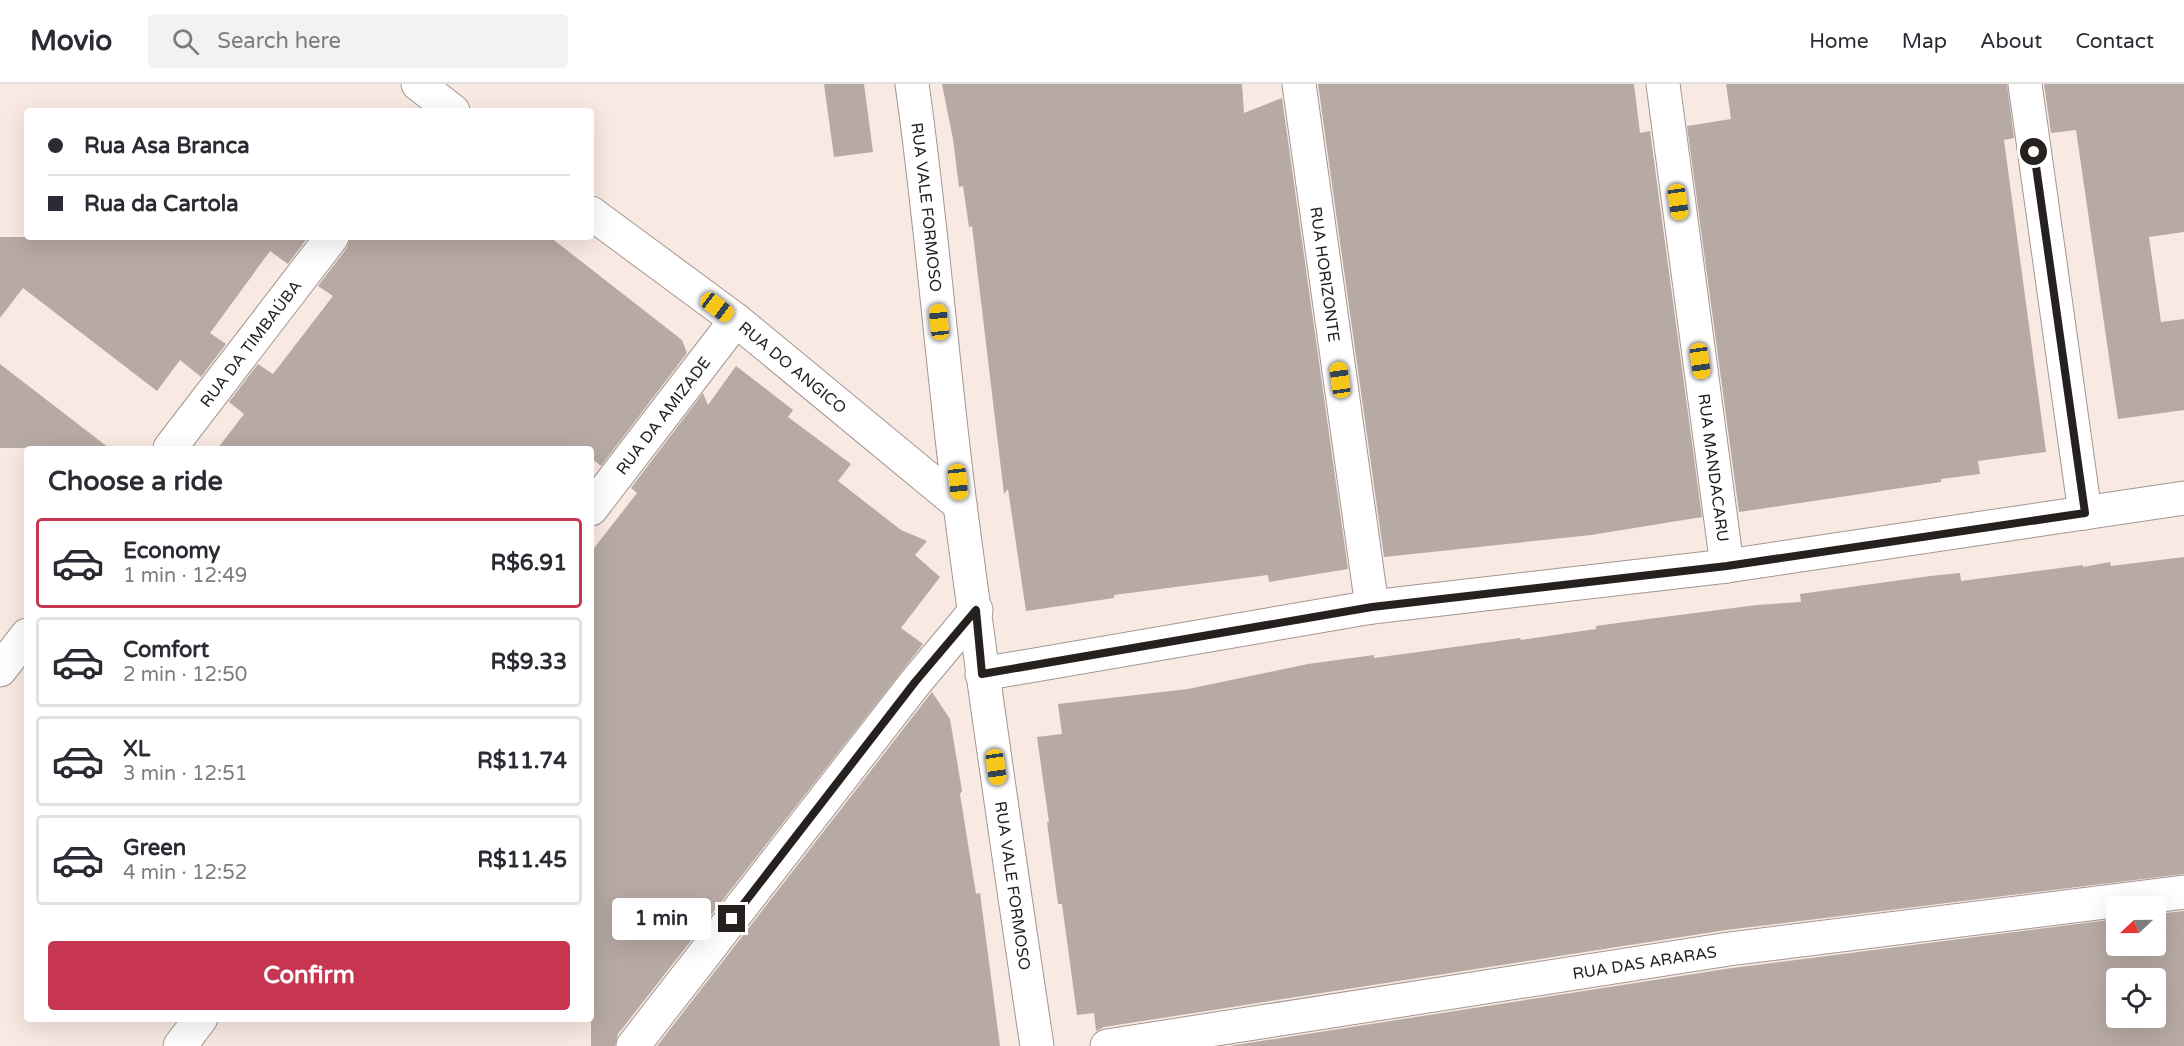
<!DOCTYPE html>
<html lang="en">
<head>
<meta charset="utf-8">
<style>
  body { margin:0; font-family:"Varela Round",sans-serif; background:#f2f2f3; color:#2b2b33; height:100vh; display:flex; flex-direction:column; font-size:22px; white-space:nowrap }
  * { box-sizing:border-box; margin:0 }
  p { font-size:20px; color:#7c7c81 }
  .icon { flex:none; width:33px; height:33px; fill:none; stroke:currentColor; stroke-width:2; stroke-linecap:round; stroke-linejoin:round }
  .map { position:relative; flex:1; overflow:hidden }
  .details { position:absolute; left:24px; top:362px; width:570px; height:576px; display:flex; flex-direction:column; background:#fff; border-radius:6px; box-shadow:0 6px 24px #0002 }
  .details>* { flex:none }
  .guide { position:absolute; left:24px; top:24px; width:570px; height:132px; border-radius:6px; box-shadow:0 6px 24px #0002; display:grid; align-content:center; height:132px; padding:0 24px; background:#fff }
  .needle { width:39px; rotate:248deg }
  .controls { position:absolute; left:2106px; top:812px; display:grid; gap:12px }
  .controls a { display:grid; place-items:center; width:60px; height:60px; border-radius:6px; background:#fff; box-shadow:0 6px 24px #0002; font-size:30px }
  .end { position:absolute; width:27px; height:27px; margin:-14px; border:8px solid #26211e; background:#fff; box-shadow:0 0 0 3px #fff }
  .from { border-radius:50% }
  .bubble { position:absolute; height:42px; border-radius:6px; background:#fff; box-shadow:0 6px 24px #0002; font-size:20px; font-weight:700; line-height:42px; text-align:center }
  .car { position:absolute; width:18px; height:36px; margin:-18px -9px; border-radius:8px; box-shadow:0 0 4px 2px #0007; background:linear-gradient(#f5c518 24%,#345 0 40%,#f5c518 0 76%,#345 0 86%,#f5c518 0) }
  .guide b { display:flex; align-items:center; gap:21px; height:57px; font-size:22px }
  .guide b+b { border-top:2px solid #e1e1e2 }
  .guide i { width:15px; height:15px; background:#2b2b33 }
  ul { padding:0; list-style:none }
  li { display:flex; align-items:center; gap:18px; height:90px; margin:0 12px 9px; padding:0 12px; border:3px solid #e1e1e2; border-radius:6px }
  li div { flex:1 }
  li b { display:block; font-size:22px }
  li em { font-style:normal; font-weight:700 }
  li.current { border-color:#c63651 }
  li>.icon { width:54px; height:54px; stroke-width:1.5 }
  h2 { padding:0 24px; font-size:27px; line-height:72px }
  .cta { display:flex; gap:12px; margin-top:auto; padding:12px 24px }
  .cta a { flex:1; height:69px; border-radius:6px; background:#c63651; color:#fff; font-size:24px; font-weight:700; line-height:69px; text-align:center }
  header { display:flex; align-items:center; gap:36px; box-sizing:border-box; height:84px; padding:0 30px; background:#fff; border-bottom:2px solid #e1e1e2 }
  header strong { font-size:28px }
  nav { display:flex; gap:33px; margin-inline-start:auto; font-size:21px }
  .search { width:420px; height:54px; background:#f2f2f3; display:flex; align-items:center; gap:15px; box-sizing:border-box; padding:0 21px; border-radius:6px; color:#7c7c81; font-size:22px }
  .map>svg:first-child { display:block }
  .building { fill:#b7a9a3; fill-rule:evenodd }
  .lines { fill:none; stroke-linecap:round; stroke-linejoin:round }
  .street-casing { stroke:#a49690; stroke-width:35 }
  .street { stroke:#fff; stroke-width:33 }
  .route { stroke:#26211e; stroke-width:8 }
  .labels { text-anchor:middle; stroke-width:5; stroke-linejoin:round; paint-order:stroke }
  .street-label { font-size:16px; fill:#26211e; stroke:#fef8f6 }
</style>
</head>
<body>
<header>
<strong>Movio</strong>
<div class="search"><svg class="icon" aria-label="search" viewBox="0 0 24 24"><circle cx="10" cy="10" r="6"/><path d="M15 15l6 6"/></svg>Search here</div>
<nav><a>Home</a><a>Map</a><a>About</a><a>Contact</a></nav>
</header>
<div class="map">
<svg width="2184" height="962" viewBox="0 0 2184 962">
  <rect width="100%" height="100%" fill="#f8e9e2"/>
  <g class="building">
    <polygon points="824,0 864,0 873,68 834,73"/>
    <polygon points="942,0 1242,0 1244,29 1282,14 1348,485 1269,498 1268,491 1114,511 1114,514 1026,527 1008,405 1004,410 972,142 969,143 963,102 959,103 953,55"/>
    <polygon points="1318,0 1634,0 1640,49 1650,47 1702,433 1591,451 1384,473"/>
    <polygon points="1726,0 2007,0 2014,54 2004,56 2046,368 1978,377 1980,390 1941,395 1941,398 1739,428 1687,42 1731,35"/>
    <polygon points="2044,0 2184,0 2184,148 2149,153 2161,238 2184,235 2184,326 2118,335 2076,46 2051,49"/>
    <polygon points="0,153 308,153 288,180 270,167 210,249 226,260 201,293 180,276 157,307 23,204 0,234"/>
    <polygon points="350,153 550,153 682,256 687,269 601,382 591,374 591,364 218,364 244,330 229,318 258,280 273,290 333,212 318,202 347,164"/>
    <polygon points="0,280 109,364 0,364"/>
    <polygon points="736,282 793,326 788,333 851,380 838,397 901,446 927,457 915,471 940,493 901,544 923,560 618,950 615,962 591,962 591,468 637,409 631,404 703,309 708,321"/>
    <polygon points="2184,473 2184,790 1726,846 1104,943 1096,947 1094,929 1077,931 1062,820 1058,820 1047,738 1049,738 1037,653 1062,650 1058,620 1188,605 1308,580 1374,571 1374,574 1520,554 1521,556 1596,545 1596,542 1625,538 1757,521 1801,518 1800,510 1930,492 1960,489 1961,497 2083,481 2083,483 2110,478 2111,482"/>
    <polygon points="932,608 950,635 962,707 960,710 976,810 980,809 1000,962 657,962"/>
    <path d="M 2184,827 L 2184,962 L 1229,962 L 1732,884 L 2116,835 L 2116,861 L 2156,861 L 2156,830 ZM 2116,894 L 2156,894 L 2156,933 L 2116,933 Z"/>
  </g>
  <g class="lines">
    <g class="street-casing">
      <g id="street">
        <polyline points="418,0 453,27"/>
        <path id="s1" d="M 912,0 C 932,140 942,281 960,421 C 984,602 1010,782 1037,962"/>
        <path id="s2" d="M 1299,0 L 1372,523"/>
        <path id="s3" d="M 1663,0 L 1727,482"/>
        <polyline points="2025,0 2085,429"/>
        <path id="s4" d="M 591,129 L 736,236 L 960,421"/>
        <path id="s5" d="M 170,364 L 332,153"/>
        <path id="s6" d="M 591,425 L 736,236"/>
        <polyline points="0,586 27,551"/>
        <polyline points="982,590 1372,523 1727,482 2184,414"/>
        <polyline points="180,962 201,934"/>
        <polyline points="633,962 915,599 976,526"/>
        <path id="s7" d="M 1107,962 L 1729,865 L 2184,808"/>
      </g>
    </g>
    <use href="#street" class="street"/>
  </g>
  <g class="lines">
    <polyline class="route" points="732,835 915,598 976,526 982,590 1372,523 1727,482 2085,429 2034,68"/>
  </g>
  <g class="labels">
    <g class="street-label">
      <text dy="6" stroke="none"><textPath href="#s1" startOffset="124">RUA VALE FORMOSO</textPath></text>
      <text dy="6" stroke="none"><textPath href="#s2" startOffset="192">RUA HORIZONTE</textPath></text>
      <text dy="6" stroke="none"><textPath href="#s5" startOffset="132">RUA DA TIMBAÚBA</textPath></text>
      <text dy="6" stroke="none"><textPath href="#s4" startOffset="254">RUA DO ANGICO</textPath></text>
      <text dy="6" stroke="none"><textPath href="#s6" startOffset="118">RUA DA AMIZADE</textPath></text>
      <text dy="6" stroke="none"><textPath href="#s3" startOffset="387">RUA MANDACARU</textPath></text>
      <text dy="6" stroke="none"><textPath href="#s1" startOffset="808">RUA VALE FORMOSO</textPath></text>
      <text dy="6" stroke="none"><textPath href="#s7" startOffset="544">RUA DAS ARARAS</textPath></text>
    </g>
  </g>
</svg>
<div class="controls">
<a><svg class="needle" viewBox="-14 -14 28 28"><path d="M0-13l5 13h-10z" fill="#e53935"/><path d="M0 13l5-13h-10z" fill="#7c7c81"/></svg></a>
<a><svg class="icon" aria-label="locate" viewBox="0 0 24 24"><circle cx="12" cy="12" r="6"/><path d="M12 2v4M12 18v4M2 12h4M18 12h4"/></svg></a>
</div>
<i class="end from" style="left:2034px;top:68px"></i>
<i class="end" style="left:732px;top:835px"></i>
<div class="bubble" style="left:612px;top:814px;width:99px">1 min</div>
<i class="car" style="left:1678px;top:118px;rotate:172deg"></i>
<i class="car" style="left:717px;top:223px;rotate:127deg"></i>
<i class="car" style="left:939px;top:238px;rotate:354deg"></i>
<i class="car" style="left:1700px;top:277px;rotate:172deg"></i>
<i class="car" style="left:1340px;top:296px;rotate:352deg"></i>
<i class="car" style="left:958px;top:398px;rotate:174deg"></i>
<i class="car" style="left:996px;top:683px;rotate:172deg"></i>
<div class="guide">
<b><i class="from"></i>Rua Asa Branca</b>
<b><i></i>Rua da Cartola</b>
</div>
<section class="details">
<h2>Choose a ride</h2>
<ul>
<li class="current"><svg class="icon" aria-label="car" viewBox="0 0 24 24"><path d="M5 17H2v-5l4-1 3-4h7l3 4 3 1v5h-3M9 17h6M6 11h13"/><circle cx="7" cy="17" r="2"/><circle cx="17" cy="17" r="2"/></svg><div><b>Economy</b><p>1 min · 12:49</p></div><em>R$6.91</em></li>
<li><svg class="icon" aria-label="car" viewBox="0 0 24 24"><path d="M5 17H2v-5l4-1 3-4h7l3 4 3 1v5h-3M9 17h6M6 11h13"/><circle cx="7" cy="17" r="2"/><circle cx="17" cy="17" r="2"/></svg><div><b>Comfort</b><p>2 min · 12:50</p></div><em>R$9.33</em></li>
<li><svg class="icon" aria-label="car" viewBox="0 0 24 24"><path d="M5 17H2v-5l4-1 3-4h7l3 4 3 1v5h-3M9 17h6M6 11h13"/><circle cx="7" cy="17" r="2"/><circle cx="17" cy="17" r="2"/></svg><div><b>XL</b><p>3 min · 12:51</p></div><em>R$11.74</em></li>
<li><svg class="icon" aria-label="car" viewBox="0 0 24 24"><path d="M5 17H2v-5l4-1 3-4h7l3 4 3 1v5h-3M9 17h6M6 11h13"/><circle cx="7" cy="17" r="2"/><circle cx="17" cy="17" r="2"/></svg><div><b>Green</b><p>4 min · 12:52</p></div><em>R$11.45</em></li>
</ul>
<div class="cta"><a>Confirm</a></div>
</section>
</div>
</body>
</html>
